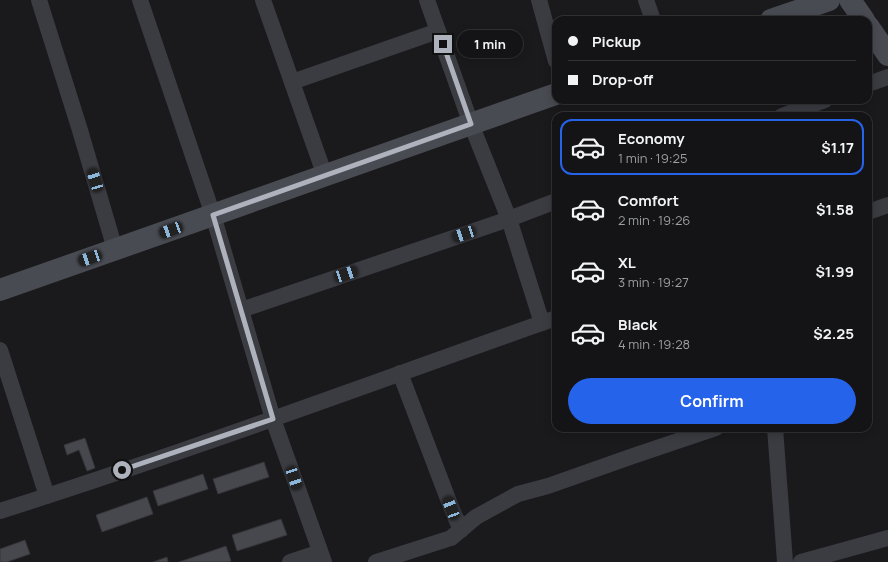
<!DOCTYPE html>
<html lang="en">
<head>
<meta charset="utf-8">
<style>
  body { margin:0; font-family:Manrope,sans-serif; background:#212123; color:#f1f3f6; height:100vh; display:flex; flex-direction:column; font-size:15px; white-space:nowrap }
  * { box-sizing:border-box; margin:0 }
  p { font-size:13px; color:#9d9ea1 }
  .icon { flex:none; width:22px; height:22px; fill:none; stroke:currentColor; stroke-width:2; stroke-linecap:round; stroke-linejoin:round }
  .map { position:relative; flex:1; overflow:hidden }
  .panel { position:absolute; left:552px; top:112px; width:320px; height:320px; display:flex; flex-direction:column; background:#141416; border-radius:12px; box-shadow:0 2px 10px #0003,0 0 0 1px #333335 }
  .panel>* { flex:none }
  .hud { position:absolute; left:552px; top:16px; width:320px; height:88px; border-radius:12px; box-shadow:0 2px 10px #0003,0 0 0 1px #333335; display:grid; align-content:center; height:88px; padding:0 16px; background:#141416 }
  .end { position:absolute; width:18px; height:18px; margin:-9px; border:5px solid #adb2bc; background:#111; box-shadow:0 0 0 2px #111 }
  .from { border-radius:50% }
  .bubble { position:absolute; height:28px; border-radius:14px; background:#141416; box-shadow:0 2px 10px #0003,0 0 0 1px #333335; font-size:13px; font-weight:700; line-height:28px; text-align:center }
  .car { position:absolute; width:12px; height:24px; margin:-12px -6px; border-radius:5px; box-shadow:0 0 3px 1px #0007; background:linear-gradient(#222 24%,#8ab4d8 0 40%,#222 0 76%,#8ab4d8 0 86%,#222 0) }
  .hud b { display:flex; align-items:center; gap:14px; height:38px; font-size:15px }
  .hud b+b { border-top:1px solid #333335 }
  .hud i { width:10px; height:10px; background:#f1f3f6 }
  ul { padding:7px 0 0; list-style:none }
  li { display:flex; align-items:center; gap:12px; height:56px; margin:0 8px 6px; padding:0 8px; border:2px solid transparent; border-radius:12px }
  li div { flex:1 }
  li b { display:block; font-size:15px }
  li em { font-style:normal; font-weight:700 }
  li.current { border-color:#2563eb }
  li>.icon { width:36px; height:36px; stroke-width:1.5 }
  .primary-button { display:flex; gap:8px; margin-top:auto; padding:8px 16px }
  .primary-button a { flex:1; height:46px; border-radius:24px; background:#2563eb; color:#fff; font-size:16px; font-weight:700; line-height:46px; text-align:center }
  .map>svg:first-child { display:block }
  .building { fill:#47484d; stroke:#343439 }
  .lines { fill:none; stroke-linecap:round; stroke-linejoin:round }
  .street { stroke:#3b3c42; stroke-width:16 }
  .secondary { stroke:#494b52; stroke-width:22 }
  .route { stroke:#adb2bc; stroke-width:5 }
</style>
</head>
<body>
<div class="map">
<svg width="888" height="562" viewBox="0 0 888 562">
  <rect width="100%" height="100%" fill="#1a1a1d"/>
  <g class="building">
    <polygon points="85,438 95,468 87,471 79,450 67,455 64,445"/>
    <polygon points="264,462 269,477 218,494 213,479"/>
    <polygon points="203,474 208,489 158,506 153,491"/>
    <polygon points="147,497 153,514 102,532 96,515"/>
    <polygon points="281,519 287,535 237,551 232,535"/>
    <polygon points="25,540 30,554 7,562 0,562 0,549"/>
    <polygon points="226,546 231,561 228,562 179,562"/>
    <polygon points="167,557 168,562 153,562"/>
  </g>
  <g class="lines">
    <g class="street">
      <polyline points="39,0 79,127 115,249"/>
      <polyline points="140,0 213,215 273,419 324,562"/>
      <polyline points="263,0 325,176"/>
      <polyline points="427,0 471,124 509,219 542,323"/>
      <polyline points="539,0 556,61"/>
      <polyline points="646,0 653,20"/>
      <polyline points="292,82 438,31"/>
      <polyline points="868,84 888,77"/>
      <polyline points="782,116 825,100"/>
      <polyline points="868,212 888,205"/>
      <polyline points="241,310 509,219 556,201"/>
      <polyline points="0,350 47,496"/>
      <polyline points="400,373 451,507 461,530"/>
      <polyline points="775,428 785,562"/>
      <path d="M 0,511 C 187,452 371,383 556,318"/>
      <polyline points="290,562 320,552"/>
      <polyline points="376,562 451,538 476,517 518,494 548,486 633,456 716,428"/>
      <polyline points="801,562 888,538"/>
    </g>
    <g class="secondary">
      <polyline points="850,0 864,20"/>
      <polyline points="771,20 829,0"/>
      <polyline points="868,26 888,55"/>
      <polyline points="0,290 556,94"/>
    </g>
  </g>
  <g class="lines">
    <polyline class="route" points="122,470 273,419 213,215 471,124 443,44"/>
  </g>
</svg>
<i class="end from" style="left:122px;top:470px"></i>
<i class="end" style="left:443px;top:44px"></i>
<div class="bubble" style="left:457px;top:30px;width:66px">1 min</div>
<i class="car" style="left:95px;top:180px;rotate:343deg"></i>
<i class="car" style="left:171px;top:230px;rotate:250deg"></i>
<i class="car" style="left:464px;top:234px;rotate:251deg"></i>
<i class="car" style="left:90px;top:258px;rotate:251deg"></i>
<i class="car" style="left:346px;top:274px;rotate:71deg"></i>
<i class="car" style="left:294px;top:478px;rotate:161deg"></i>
<i class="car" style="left:451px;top:508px;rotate:339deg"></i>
<div class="hud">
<b><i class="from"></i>Pickup</b>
<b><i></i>Drop-off</b>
</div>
<section class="panel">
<ul>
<li class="current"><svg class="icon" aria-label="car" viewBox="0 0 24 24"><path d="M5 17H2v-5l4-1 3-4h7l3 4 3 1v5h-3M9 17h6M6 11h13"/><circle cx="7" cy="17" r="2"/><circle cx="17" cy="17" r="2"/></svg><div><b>Economy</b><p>1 min · 19:25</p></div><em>$1.17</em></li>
<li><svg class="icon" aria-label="car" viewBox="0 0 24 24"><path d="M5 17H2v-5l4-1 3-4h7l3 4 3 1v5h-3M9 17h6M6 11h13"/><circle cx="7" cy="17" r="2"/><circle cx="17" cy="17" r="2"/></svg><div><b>Comfort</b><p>2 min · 19:26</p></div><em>$1.58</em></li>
<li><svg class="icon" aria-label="car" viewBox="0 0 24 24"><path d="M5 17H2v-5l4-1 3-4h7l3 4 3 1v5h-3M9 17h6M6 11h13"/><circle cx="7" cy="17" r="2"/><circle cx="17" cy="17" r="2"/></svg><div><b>XL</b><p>3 min · 19:27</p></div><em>$1.99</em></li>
<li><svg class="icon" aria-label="car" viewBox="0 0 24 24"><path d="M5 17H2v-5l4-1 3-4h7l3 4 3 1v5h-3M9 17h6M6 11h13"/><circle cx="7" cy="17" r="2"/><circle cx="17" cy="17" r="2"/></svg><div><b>Black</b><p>4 min · 19:28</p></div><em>$2.25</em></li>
</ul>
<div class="primary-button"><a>Confirm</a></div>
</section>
</div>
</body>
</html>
